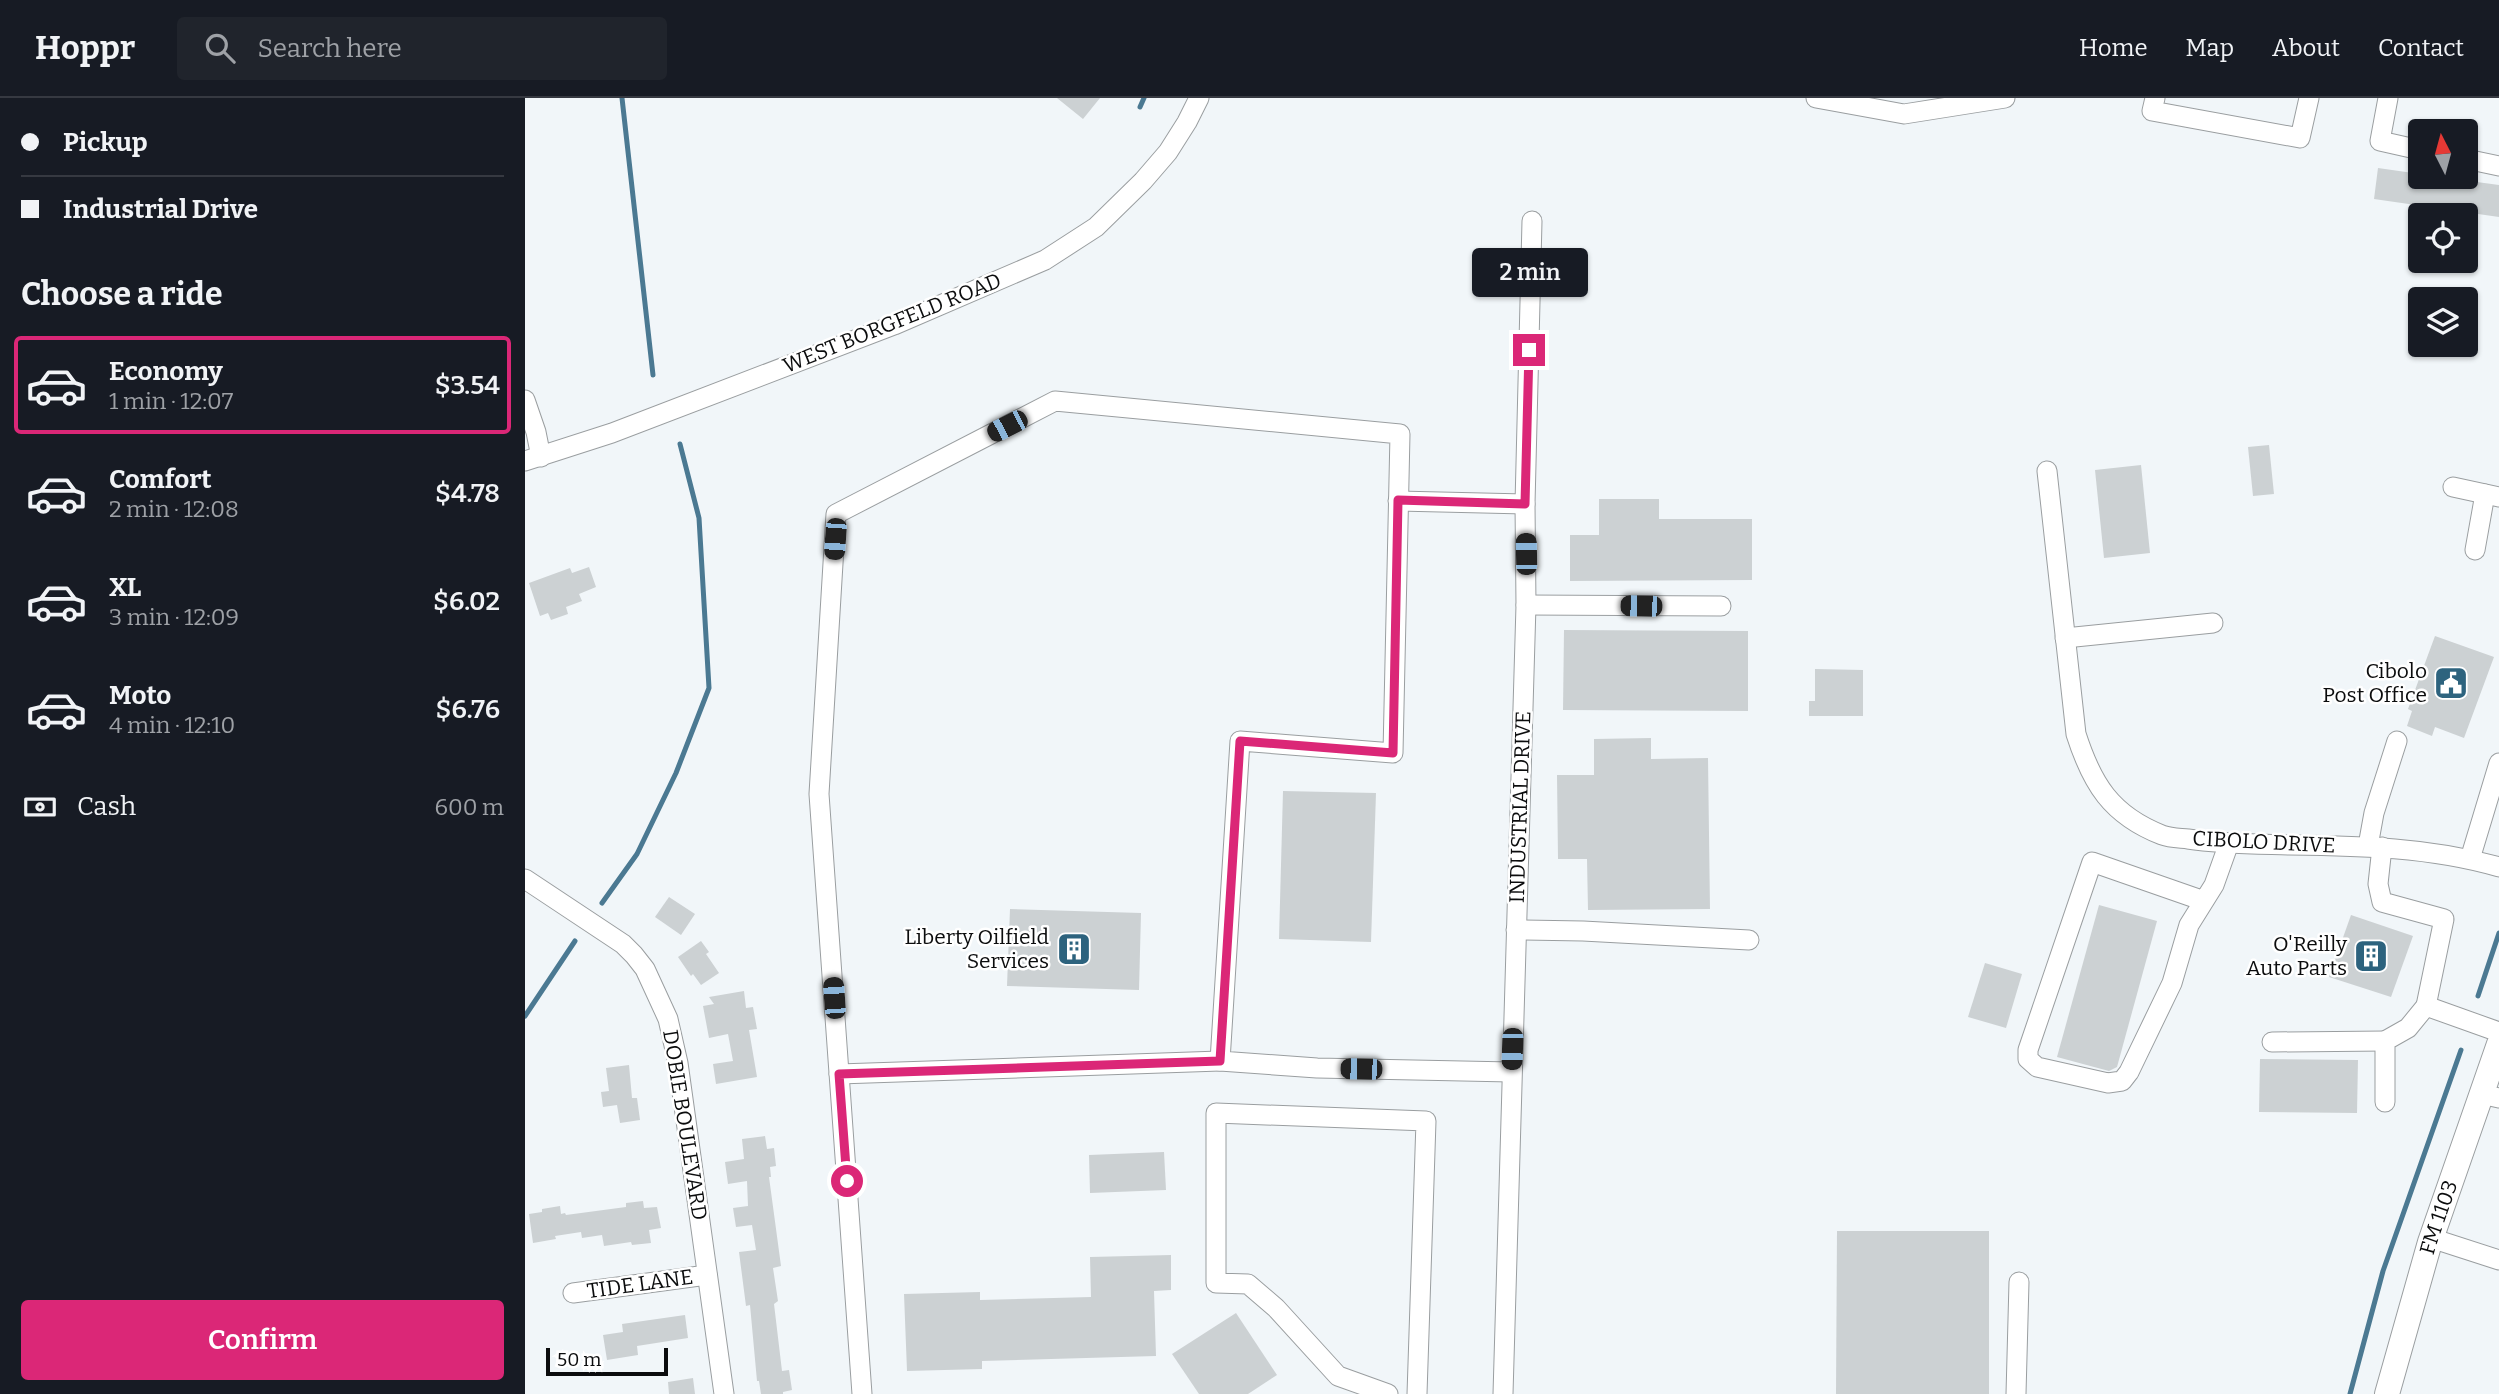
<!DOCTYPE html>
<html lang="en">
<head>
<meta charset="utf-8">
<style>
  body { margin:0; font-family:Bitter,serif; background:#20242c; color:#f1f3f6; height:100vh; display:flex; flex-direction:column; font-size:26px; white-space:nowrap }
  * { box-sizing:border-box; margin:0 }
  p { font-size:23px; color:#9ea1a6 }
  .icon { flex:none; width:38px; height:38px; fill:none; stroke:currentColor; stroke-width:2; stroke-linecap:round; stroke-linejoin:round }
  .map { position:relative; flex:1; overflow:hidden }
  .side { display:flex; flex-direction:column; background:#171b24; width:525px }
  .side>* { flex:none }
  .banner { display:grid; align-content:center; height:154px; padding:0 21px; background:#171b24 }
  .needle { width:46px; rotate:354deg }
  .controls { position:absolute; left:1883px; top:21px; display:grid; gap:14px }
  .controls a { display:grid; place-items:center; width:70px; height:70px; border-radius:7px; background:#171b24; box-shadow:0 2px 5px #0004; font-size:35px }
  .scale { position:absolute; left:21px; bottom:18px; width:122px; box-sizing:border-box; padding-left:7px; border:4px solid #0b0c0d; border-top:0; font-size:19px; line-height:24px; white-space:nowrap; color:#0b0c0d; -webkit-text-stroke:5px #fff; paint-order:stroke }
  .end { position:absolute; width:32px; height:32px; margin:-16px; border:9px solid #db2777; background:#fff; box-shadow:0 0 0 4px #fff }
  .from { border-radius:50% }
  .bubble { position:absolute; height:49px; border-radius:7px; background:#171b24; box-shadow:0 2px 5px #0004; font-size:23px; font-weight:600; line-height:49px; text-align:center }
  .car { position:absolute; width:21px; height:42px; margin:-21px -10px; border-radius:9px; box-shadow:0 0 5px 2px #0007; background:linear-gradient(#222 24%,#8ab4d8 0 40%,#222 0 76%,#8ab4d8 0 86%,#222 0) }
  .banner b { display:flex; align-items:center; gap:24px; height:66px; font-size:26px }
  .banner b+b { border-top:2px solid #363941 }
  .banner i { width:18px; height:18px; background:#f1f3f6 }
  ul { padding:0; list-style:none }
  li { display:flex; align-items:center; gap:21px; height:98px; margin:0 14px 10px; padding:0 7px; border:4px solid transparent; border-radius:7px }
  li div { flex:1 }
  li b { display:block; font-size:26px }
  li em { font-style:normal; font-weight:600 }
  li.active { border-color:#db2777 }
  li>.icon { width:63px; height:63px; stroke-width:1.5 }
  h2 { padding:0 21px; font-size:32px; line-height:84px }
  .pay { display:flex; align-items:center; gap:18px; height:77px; padding:0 21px; font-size:26px }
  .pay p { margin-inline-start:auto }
  .button { display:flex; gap:14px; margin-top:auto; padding:14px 21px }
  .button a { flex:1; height:80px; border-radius:7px; background:#db2777; color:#fff; font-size:28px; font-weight:600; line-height:80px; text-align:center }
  header { display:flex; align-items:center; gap:42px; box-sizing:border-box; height:98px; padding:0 35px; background:#171b24; border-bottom:2px solid #363941 }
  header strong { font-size:33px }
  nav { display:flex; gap:38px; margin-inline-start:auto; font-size:24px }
  .search { width:490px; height:63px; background:#20242c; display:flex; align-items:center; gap:18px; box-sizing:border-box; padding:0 24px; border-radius:7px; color:#9ea1a6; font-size:26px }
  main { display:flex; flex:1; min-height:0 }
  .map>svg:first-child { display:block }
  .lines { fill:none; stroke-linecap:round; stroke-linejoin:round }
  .stream { stroke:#4b7992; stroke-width:5 }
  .building { fill:#ccd1d3 }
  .minor-casing { stroke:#9a9ea0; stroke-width:21 }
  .major-casing { stroke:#9a9ea0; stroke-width:26 }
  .minor { stroke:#fff; stroke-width:19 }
  .major { stroke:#fff; stroke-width:24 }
  .route { stroke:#db2777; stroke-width:9 }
  .labels { text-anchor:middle; stroke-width:5; stroke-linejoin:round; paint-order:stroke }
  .street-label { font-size:21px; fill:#0b0c0d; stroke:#fff }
  .poi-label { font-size:21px; fill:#0b0c0d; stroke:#fff; text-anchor:end }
</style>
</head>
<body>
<header>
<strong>Hoppr</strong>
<div class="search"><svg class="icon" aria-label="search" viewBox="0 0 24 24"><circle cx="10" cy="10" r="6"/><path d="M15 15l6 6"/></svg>Search here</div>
<nav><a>Home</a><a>Map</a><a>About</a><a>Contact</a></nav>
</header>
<main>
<section class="side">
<div class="banner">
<b><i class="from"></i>Pickup</b>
<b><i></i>Industrial Drive</b>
</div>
<h2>Choose a ride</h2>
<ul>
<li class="active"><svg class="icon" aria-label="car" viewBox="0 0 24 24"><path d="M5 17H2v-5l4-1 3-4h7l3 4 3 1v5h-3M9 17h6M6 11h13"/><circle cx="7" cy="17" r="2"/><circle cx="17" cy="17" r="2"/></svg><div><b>Economy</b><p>1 min · 12:07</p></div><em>$3.54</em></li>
<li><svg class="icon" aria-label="car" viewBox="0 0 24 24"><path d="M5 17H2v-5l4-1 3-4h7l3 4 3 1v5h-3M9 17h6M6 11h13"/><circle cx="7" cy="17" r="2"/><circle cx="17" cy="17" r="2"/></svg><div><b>Comfort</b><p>2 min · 12:08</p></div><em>$4.78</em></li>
<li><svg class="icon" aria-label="car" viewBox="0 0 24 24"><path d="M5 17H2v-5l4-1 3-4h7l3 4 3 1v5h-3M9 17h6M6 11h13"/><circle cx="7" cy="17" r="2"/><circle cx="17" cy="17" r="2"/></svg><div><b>XL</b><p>3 min · 12:09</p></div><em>$6.02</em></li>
<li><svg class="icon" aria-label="car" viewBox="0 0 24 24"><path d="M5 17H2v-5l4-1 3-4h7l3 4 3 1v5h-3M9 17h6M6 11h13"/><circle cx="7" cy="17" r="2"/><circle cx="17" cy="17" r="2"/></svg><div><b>Moto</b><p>4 min · 12:10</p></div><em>$6.76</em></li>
</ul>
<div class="pay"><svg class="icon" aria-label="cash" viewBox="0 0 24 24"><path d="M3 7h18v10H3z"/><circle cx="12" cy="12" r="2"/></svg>Cash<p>600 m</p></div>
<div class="button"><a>Confirm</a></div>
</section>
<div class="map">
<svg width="1974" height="1296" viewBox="0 0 1974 1296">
  <rect width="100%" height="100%" fill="#f1f6f9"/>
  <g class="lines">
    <g class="stream">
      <polyline points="97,0 128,277"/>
      <polyline points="615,9 619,0"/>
      <polyline points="77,805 112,756 151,675 184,590 174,420 155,346"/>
      <polyline points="1953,898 1974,835"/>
      <polyline points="0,918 50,843"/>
      <polyline points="1825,1296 1858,1173 1936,952"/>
    </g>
  </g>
  <g class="building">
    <polygon points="532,0 575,0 558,21"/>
    <polygon points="1853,70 1895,76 1895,79 1915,79 1974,87 1974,119 1849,101"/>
    <polygon points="1744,347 1749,396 1728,398 1723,349"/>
    <polygon points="1616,367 1625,455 1579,460 1570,372"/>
    <polygon points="1074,401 1134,401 1134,421 1227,421 1227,482 1045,483 1045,437 1074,437"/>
    <polygon points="64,469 71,489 54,496 57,503 41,509 43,516 26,522 23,515 15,518 4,485 45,470 47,475"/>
    <polygon points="1039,532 1223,533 1223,613 1038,612"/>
    <polygon points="1910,538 1969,559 1939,640 1910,629 1907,638 1882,628 1887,613 1883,611"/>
    <polygon points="1290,571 1338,572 1338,618 1284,618 1284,603 1290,603"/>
    <polygon points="1126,640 1126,661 1183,660 1185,811 1063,812 1062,761 1033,761 1032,677 1069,677 1069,641"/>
    <polygon points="758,693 851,695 846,844 754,841"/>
    <polygon points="144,799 170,816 156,837 130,819"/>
    <polygon points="1574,807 1632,823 1592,969 1584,973 1532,959"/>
    <polygon points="485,811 616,815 614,892 482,888"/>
    <polygon points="1826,817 1888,838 1866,899 1804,879"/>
    <polygon points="176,843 184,854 181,856 194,875 176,887 168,876 166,878 153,859"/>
    <polygon points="1460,865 1497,876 1481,930 1443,919"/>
    <polygon points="219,893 221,910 228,909 232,931 224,932 232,979 191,986 188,966 208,963 203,936 184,940 178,908 189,906 184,899"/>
    <polygon points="1735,961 1833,962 1832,1015 1734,1014"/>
    <polygon points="104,967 107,1000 112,1000 115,1022 95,1025 92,1007 78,1009 76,994 84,993 81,970"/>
    <polygon points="240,1038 242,1051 249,1050 251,1068 245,1069 246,1079 244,1079 256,1168 248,1170 253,1203 249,1206 257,1273 264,1272 267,1292 258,1294 258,1296 236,1296 234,1283 232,1283 225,1207 221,1208 214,1154 231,1152 227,1127 211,1129 208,1110 223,1108 222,1083 203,1086 200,1064 219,1061 217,1041"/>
    <polygon points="639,1054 641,1092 565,1095 564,1057"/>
    <polygon points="118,1103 119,1110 132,1109 136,1130 124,1132 126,1145 107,1147 106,1144 79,1148 77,1137 57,1140 56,1134 30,1138 31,1141 8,1145 4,1116 17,1114 17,1111 35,1108 36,1116 40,1115 41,1117 101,1109 101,1105"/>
    <polygon points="1312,1133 1464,1133 1464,1296 1311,1296"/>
    <polygon points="646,1157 646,1192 629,1193 631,1258 457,1263 457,1271 382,1273 379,1196 455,1194 455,1202 566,1199 565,1159"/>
    <polygon points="711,1215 752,1277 723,1296 674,1296 647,1256"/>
    <polygon points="160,1217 163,1240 112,1248 113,1257 82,1262 78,1237 98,1234 97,1226"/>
    <polygon points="168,1280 170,1296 144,1296 143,1284"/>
  </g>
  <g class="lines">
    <g class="minor-casing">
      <g id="minor">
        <polyline points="1291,0 1379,16 1480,0"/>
        <polyline points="1630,0 1627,13 1775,40 1784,0"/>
        <polyline points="1863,0 1855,43 1895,52"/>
        <polyline points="1941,61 1974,68"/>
        <polyline points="0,302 11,334 16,359"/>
        <polyline points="0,363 87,335 369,227 520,162 571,129 618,83 643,54 662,24 674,0"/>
        <path d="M 1522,373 L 1551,636 C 1567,686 1586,717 1637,737 C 1645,740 1654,740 1663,741 C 1696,746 1730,746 1764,747 C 1835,748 1905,749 1974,769"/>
        <polyline points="1928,389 1974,399"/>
        <polyline points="873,403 1000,406"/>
        <polyline points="1950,452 1960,396"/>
        <polyline points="1001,507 1196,508"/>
        <polyline points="1540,540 1688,525"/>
        <polyline points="1843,748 1849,715 1872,643"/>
        <polyline points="1857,749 1853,786 1857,804 1919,821 1901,908"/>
        <polyline points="1945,761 1974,665"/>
        <polyline points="0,781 98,846 109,857 120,871 143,921 153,965 199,1296"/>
        <polyline points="1679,803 1567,764 1503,952 1503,961 1512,969 1583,985 1597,983 1604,974 1647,885 1664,827 1689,787 1704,745"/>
        <polyline points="991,832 1058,833 1224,842"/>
        <polyline points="1747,944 1860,943"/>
        <polyline points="314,976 695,963"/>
        <polyline points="1956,996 1974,1000"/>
        <polyline points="1860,1004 1860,943 1883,930 1901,908 1974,934"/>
        <polyline points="1906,1140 1974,1162"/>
        <polyline points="48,1195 182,1177"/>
        <polyline points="337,1296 294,696 311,416 530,303 875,336 868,655 715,643 695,963 792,970 986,974"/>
        <polyline points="863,1296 813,1278 751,1210 723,1186 691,1185 691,1015 901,1023 892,1296"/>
        <polyline points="978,1296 1001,507 1000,406 1007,123"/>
        <polyline points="1491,1296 1494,1184"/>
      </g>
    </g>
    <g class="major-casing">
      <g id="major">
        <path id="s1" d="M 1862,1296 L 1905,1144 L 1974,946"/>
      </g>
    </g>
    <use href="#minor" class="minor"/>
    <use href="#major" class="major"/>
  </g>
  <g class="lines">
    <polyline class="route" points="322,1083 314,976 695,963 715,643 868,655 873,402 1000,406 1004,252"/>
  </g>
  <defs>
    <g id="civic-square" transform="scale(1.75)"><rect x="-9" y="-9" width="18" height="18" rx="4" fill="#2d637e" stroke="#fff"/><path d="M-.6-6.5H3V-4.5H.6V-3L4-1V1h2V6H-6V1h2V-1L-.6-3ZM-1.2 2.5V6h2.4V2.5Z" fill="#fff"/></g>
    <g id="building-square" transform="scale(1.75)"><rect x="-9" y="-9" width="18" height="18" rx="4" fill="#2d637e" stroke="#fff"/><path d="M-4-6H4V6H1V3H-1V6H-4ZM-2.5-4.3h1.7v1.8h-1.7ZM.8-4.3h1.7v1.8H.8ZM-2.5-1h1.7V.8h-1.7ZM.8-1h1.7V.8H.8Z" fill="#fff"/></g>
  </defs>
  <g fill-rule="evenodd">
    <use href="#civic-square" x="1926" y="585"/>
    <use href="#building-square" x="549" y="851"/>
    <use href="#building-square" x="1846" y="858"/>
  </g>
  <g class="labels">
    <g class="street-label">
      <text transform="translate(367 225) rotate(-22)" y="7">WEST BORGFELD ROAD</text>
      <text transform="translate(995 709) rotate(-88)" y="7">INDUSTRIAL DRIVE</text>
      <text transform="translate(1739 744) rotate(3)" y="7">CIBOLO DRIVE</text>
      <text transform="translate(160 1027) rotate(81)" y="7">DOBIE BOULEVARD</text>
      <text dy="7" stroke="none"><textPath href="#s1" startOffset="184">FM 1103</textPath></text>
      <text transform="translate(115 1186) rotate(-8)" y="7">TIDE LANE</text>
    </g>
    <g class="poi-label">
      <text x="1902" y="580">Cibolo<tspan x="1902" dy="24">Post Office</tspan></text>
      <text x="524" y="846">Liberty Oilfield<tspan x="524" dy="24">Services</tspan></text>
      <text x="1822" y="853">O'Reilly<tspan x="1822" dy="24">Auto Parts</tspan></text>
    </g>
  </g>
</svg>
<div class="controls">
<a><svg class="needle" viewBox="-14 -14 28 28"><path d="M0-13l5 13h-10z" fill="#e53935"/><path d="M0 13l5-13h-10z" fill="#9ea1a6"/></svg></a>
<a><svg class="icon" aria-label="locate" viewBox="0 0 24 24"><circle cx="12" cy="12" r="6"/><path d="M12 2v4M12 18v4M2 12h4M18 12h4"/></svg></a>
<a><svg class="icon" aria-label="layers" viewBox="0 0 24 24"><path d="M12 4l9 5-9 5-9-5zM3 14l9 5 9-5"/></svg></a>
</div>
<div class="scale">50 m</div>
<i class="end from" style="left:322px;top:1083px"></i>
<i class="end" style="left:1004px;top:252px"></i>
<div class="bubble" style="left:947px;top:150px;width:116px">2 min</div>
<i class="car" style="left:482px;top:328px;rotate:243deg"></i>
<i class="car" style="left:310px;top:441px;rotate:184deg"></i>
<i class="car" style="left:1001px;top:456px;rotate:359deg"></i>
<i class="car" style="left:1116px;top:508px;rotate:271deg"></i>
<i class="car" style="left:309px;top:900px;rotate:356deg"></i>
<i class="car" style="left:987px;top:951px;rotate:182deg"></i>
<i class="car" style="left:836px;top:971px;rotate:271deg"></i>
</div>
</main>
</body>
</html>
